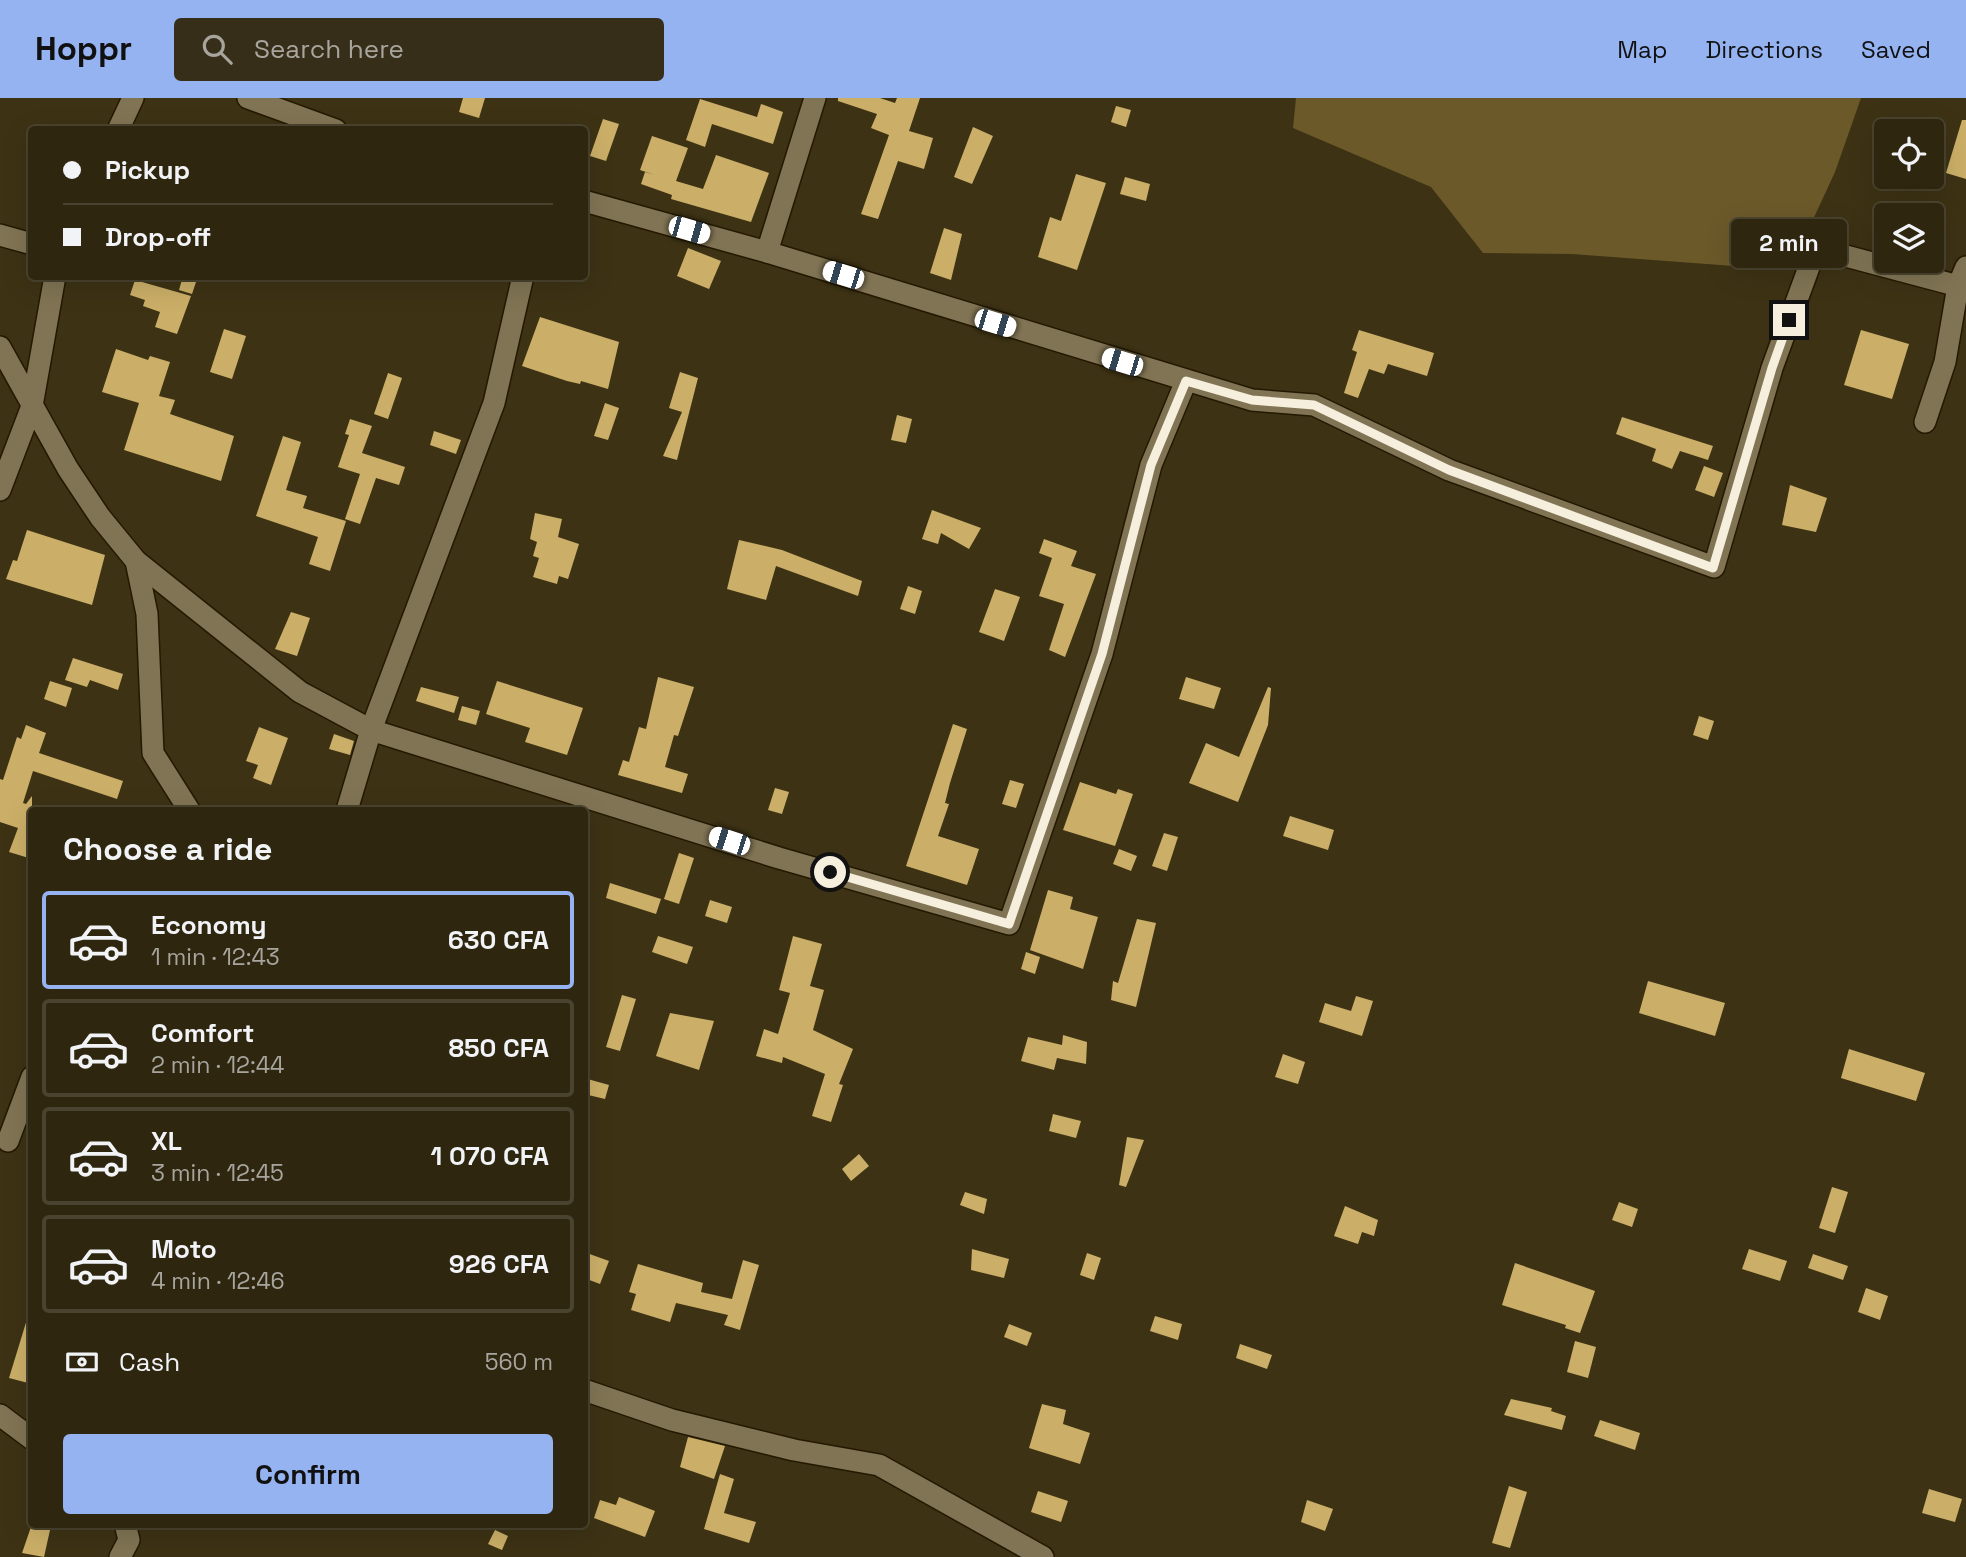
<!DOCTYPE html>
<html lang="en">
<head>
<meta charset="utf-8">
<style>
  body { margin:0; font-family:"Space Grotesk",sans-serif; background:#362e18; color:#f1f3f6; height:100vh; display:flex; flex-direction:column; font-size:26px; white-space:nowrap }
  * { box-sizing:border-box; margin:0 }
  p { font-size:23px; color:#a7a59e }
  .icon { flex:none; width:38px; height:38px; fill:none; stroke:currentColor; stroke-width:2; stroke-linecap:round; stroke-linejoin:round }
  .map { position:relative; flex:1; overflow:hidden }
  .side { position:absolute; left:28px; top:709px; width:560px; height:721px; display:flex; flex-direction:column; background:#2e260f; border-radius:7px; box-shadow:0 7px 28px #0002,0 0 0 2px #49432f }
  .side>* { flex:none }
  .hud { position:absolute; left:28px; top:28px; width:560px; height:154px; border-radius:7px; box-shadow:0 7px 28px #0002,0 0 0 2px #49432f; display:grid; align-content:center; height:154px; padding:0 35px; background:#2e260f }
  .controls { position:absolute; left:1874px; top:21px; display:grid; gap:14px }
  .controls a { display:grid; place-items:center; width:70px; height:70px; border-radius:7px; background:#2e260f; box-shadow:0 7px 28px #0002,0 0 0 2px #49432f; font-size:35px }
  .end { position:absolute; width:32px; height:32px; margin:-16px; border:9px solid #f6efdd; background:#111; box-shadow:0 0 0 4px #111 }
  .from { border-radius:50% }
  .bubble { position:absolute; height:49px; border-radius:7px; background:#2e260f; box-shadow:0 7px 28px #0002,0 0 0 2px #49432f; font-size:23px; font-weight:700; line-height:49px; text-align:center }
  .car { position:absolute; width:21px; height:42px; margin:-21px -10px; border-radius:9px; box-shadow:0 0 5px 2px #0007; background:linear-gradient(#fff 24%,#345 0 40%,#fff 0 76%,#345 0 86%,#fff 0) }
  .hud b { display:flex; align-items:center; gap:24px; height:66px; font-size:26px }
  .hud b+b { border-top:2px solid #49432f }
  .hud i { width:18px; height:18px; background:#f1f3f6 }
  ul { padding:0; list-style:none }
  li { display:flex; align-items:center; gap:21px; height:98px; margin:0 14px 10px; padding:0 21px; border:4px solid #49432f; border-radius:7px }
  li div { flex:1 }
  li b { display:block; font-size:26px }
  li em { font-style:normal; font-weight:700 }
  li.active { border-color:#95b2f1 }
  li>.icon { width:63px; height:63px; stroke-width:1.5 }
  h2 { padding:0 35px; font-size:32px; line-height:84px }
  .pay { display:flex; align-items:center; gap:18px; height:77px; padding:0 35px; font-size:26px }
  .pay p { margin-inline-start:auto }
  .button { display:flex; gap:14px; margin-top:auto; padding:14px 35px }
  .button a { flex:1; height:80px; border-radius:7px; background:#95b2f1; color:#111; font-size:28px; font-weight:700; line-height:80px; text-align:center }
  header { display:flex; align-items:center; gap:42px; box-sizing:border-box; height:98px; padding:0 35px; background:#95b2f1; color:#111 }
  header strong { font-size:33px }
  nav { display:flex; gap:38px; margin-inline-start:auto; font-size:24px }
  .search { width:490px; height:63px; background:#362e18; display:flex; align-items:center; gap:18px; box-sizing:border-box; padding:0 24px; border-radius:7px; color:#a7a59e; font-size:26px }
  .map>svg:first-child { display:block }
  .green { fill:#6b592a }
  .building { fill:#cbaf68 }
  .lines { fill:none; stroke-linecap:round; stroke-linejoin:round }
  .minor-casing { stroke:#241900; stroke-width:24 }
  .minor { stroke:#807454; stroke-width:21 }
  .route { stroke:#f6efdd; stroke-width:9 }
</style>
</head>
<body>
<header>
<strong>Hoppr</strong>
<div class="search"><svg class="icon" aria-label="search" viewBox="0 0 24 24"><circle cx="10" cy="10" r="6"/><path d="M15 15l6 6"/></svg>Search here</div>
<nav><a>Map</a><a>Directions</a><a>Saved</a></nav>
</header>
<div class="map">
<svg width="1966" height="1459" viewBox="0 0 1966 1459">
  <rect width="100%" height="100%" fill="#3d3214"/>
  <polygon class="green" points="1296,0 1861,0 1835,74 1793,165 1747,169 1572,156 1483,155 1431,89 1293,30"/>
  <g class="building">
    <polygon points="463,0 485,0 479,20 459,14"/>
    <polygon points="838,0 880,0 895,5 897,0 920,0 909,33 933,40 924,71 898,63 878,121 861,116 889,37 871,30 877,16 838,3"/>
    <polygon points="700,1 757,19 761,6 783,14 773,46 712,26 705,49 686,42"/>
    <polygon points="1116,8 1131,12 1126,29 1111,24"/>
    <polygon points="603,21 619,26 606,63 590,58"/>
    <polygon points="1962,22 1966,22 1966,81 1946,75"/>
    <polygon points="973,29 993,38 972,86 954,79"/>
    <polygon points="652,38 688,50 676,83 703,91 716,57 769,75 751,124 671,101 672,97 641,86 645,74 655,77 640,72"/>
    <polygon points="1076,76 1106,85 1077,172 1038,159 1050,119 1061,123"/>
    <polygon points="1125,79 1150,86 1146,103 1120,96"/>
    <polygon points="944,130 962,136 951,182 930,175"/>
    <polygon points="688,150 721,163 709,191 677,178"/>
    <polygon points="183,178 198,178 192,196 179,192"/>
    <polygon points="135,182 191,198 177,236 155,229 160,214 143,208 145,202 130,197"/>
    <polygon points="540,219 619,244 608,291 581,283 580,286 567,283 522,268"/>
    <polygon points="224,231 246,238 232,281 210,274"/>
    <polygon points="1359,232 1434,255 1427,278 1388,266 1384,276 1369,271 1358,300 1344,295 1357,254 1352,252"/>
    <polygon points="1861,232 1909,246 1892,301 1844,287"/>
    <polygon points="116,251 148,262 150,258 170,264 159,298 175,302 170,316 234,338 221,383 124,352 139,305 102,294"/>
    <polygon points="680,274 698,280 677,362 663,358 682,314 669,310"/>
    <polygon points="388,275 402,280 388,321 374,316"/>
    <polygon points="605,305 619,310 608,342 594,338"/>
    <polygon points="897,317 912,321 906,345 891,342"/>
    <polygon points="1622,319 1713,348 1708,362 1680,353 1672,371 1652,363 1656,351 1616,336"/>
    <polygon points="350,321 372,328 362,355 405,369 399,387 376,380 360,426 345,421 360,376 338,369 349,337 345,336"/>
    <polygon points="434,333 461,342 456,356 430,347"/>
    <polygon points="283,338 301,344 286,392 307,398 303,410 346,423 330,473 309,466 318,439 256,418"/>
    <polygon points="1704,368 1723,375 1714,399 1695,392"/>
    <polygon points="1790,387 1827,400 1816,434 1782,427"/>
    <polygon points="932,412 981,430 969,451 941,435 938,446 922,441"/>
    <polygon points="535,415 562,421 558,439 579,446 568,481 559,478 557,486 533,479 539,460 533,458 537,444 530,441"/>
    <polygon points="27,432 105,457 92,507 6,481 13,462 17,463"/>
    <polygon points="1044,441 1077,453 1071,468 1096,476 1065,559 1049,552 1064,506 1039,498 1052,460 1039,455"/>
    <polygon points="739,442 782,452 862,483 858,498 776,468 766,502 727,491"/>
    <polygon points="908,488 922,493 915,516 900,511"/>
    <polygon points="995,491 1020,499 1004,543 979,534"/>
    <polygon points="291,514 310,520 297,558 275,551"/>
    <polygon points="73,560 123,576 118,592 90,582 87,589 65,582"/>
    <polygon points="658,579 694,589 678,638 674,637 665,669 688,676 682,695 618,677 623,662 629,664 639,629 646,631"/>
    <polygon points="1186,579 1221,590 1214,611 1179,601"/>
    <polygon points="50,583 72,590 66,609 44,601"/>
    <polygon points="497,583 583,610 567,657 525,644 530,630 486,616"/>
    <polygon points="421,589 459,599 454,615 416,603"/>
    <polygon points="1268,589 1271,590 1268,627 1238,704 1189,685 1206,645 1239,659"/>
    <polygon points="462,608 480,613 476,627 458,622"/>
    <polygon points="1699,618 1714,623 1708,642 1693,637"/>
    <polygon points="953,626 967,631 950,685 945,705 949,706 938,738 979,751 967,787 906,768"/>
    <polygon points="26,627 46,635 39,655 123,683 117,701 33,673 23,705 26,706 32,698 32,761 9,754 18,730 0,724 0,681 3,682 17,639 21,641"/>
    <polygon points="259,629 288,640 271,687 253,680 258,667 246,663"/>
    <polygon points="334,636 354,643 350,657 329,651"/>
    <polygon points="1010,682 1024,686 1016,710 1002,706"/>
    <polygon points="1080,684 1116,696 1118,691 1133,696 1115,748 1063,732"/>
    <polygon points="775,690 789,694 782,716 768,712"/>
    <polygon points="1290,718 1334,732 1328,752 1283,738"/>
    <polygon points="1164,735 1178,739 1167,773 1152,768"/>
    <polygon points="1119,751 1137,758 1131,773 1113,766"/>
    <polygon points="679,755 694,760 679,806 664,801"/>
    <polygon points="610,785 661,801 656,816 606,800"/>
    <polygon points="1048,792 1073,799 1070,811 1098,819 1083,871 1030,852"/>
    <polygon points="710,802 732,809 727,825 705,818"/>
    <polygon points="1137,821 1156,825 1136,909 1111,902 1113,883 1118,885"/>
    <polygon points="658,838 693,849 687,866 652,854"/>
    <polygon points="793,838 822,846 810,888 824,892 813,932 853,951 839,986 843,987 831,1024 812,1018 825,976 783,959 782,965 756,958 764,931 778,936 790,895 779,892"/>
    <polygon points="1026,854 1040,859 1035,876 1021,871"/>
    <polygon points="1648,883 1725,905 1715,938 1639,915"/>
    <polygon points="622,897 636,901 620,953 606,949"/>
    <polygon points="1356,898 1373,903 1362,938 1319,924 1325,905 1351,913"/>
    <polygon points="670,915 714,923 699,972 656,958"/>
    <polygon points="1063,937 1087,944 1086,966 1057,960 1054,972 1021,963 1028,939 1062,947"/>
    <polygon points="1849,951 1925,975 1916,1003 1841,980"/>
    <polygon points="1283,956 1305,964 1298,986 1275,979"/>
    <polygon points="584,980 609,987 605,1001 584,996"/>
    <polygon points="1053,1016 1081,1023 1076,1040 1049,1033"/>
    <polygon points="1127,1039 1144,1042 1126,1089 1119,1087"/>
    <polygon points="859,1056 869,1068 851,1083 842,1071"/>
    <polygon points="1832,1089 1848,1094 1835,1135 1819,1130"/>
    <polygon points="965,1094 987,1101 984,1116 960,1107"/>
    <polygon points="1619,1104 1638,1111 1632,1129 1612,1122"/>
    <polygon points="1345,1108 1378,1122 1374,1138 1362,1134 1358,1146 1334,1138"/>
    <polygon points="972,1151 1009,1161 1004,1180 971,1172"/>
    <polygon points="1749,1151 1787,1163 1780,1183 1742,1171"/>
    <polygon points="584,1154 609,1163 600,1186 584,1180"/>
    <polygon points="1087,1155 1101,1160 1094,1182 1080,1177"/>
    <polygon points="1813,1156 1848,1168 1843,1182 1808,1170"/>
    <polygon points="743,1162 759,1167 740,1232 724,1227 728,1217 676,1205 670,1224 631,1212 636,1196 629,1194 638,1166 703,1185 701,1194 732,1201"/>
    <polygon points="1515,1165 1595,1193 1580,1235 1565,1230 1566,1227 1502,1207"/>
    <polygon points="1866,1190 1888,1198 1880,1222 1858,1214"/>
    <polygon points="28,1218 32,1218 32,1286 9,1280"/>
    <polygon points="1155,1218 1182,1226 1178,1242 1150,1233"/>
    <polygon points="1009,1226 1032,1235 1027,1248 1004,1239"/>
    <polygon points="1575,1243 1596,1249 1588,1280 1567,1274"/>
    <polygon points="1240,1246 1272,1257 1267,1271 1236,1260"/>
    <polygon points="1511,1301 1552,1310 1551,1313 1566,1318 1562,1332 1504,1317"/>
    <polygon points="1042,1306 1066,1312 1063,1326 1090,1335 1080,1366 1029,1350"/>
    <polygon points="1600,1322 1640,1335 1635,1352 1594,1338"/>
    <polygon points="688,1339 725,1348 714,1381 680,1369"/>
    <polygon points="720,1376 734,1381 724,1415 756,1424 749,1445 704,1431"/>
    <polygon points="1509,1388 1527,1394 1510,1450 1492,1445"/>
    <polygon points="1929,1391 1962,1401 1955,1424 1922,1415"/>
    <polygon points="1038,1393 1068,1403 1061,1424 1031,1414"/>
    <polygon points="619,1399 655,1413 645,1439 594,1420 600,1402 616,1407"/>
    <polygon points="1307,1402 1333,1411 1325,1433 1301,1424"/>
    <polygon points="32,1426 50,1432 44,1459 22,1455"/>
    <polygon points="495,1432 508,1438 502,1452 488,1446"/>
  </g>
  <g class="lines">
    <g class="minor-casing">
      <g id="minor">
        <polyline points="248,0 336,32"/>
        <polyline points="118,32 133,0"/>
        <polyline points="584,103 767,154 1252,302 1314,307 1449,372 1714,469 1772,270 1816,150 1966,190"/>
        <polyline points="0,137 32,146"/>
        <polyline points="767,154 815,0"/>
        <polyline points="0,249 68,371 100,419 136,463 300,594 371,632 779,760 1009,826 1102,556 1151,367 1186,283"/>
        <polyline points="1925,324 1945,264 1958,188 1966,169"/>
        <polyline points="0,392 32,308 55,178"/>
        <polyline points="136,463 147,516 153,655 189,712"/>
        <polyline points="347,712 371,632 494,305 523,178"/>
        <polyline points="8,1043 32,979"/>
        <polyline points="584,1292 672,1322 794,1352 879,1367 1043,1459"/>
        <polyline points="0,1317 32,1341"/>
        <polyline points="120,1459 129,1442 125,1426"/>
      </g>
    </g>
    <use href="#minor" class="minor"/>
  </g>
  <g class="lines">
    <polyline class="route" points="830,774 1009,826 1102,556 1151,367 1186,283 1252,302 1314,307 1449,372 1713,470 1772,270 1789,222"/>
  </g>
</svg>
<div class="controls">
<a><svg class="icon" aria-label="locate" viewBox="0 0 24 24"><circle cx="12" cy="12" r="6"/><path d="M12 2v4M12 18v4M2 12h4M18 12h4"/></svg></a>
<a><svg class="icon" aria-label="layers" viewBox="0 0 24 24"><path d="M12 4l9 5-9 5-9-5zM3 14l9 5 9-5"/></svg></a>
</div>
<i class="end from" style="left:830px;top:774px"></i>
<i class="end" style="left:1789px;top:222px"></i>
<div class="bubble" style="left:1731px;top:121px;width:116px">2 min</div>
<i class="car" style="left:689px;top:132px;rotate:106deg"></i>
<i class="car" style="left:843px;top:177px;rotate:287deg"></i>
<i class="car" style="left:995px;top:225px;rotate:107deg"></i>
<i class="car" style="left:1122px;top:264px;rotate:287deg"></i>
<i class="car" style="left:729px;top:743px;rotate:288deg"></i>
<div class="hud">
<b><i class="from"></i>Pickup</b>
<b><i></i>Drop-off</b>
</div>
<section class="side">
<h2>Choose a ride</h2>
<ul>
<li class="active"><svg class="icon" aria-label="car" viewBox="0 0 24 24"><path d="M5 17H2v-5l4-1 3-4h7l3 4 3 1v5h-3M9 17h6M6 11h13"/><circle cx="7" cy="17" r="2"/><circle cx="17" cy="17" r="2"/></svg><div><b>Economy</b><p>1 min · 12:43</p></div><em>630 CFA</em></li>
<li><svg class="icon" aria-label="car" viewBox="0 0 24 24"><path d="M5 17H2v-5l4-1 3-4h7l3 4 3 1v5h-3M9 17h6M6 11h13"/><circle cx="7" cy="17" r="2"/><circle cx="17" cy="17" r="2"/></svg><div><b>Comfort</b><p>2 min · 12:44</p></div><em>850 CFA</em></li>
<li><svg class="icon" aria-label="car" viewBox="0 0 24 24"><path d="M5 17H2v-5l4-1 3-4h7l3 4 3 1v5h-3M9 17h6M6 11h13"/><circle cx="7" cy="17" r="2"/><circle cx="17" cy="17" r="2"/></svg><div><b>XL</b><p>3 min · 12:45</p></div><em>1 070 CFA</em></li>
<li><svg class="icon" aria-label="car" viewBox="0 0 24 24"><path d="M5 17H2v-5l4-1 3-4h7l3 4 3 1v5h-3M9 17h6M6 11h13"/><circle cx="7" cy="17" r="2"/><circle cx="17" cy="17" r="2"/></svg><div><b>Moto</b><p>4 min · 12:46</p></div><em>926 CFA</em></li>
</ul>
<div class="pay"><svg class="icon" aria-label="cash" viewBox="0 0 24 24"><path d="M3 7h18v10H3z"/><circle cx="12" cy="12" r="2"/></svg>Cash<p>560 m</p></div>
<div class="button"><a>Confirm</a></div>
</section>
</div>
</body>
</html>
